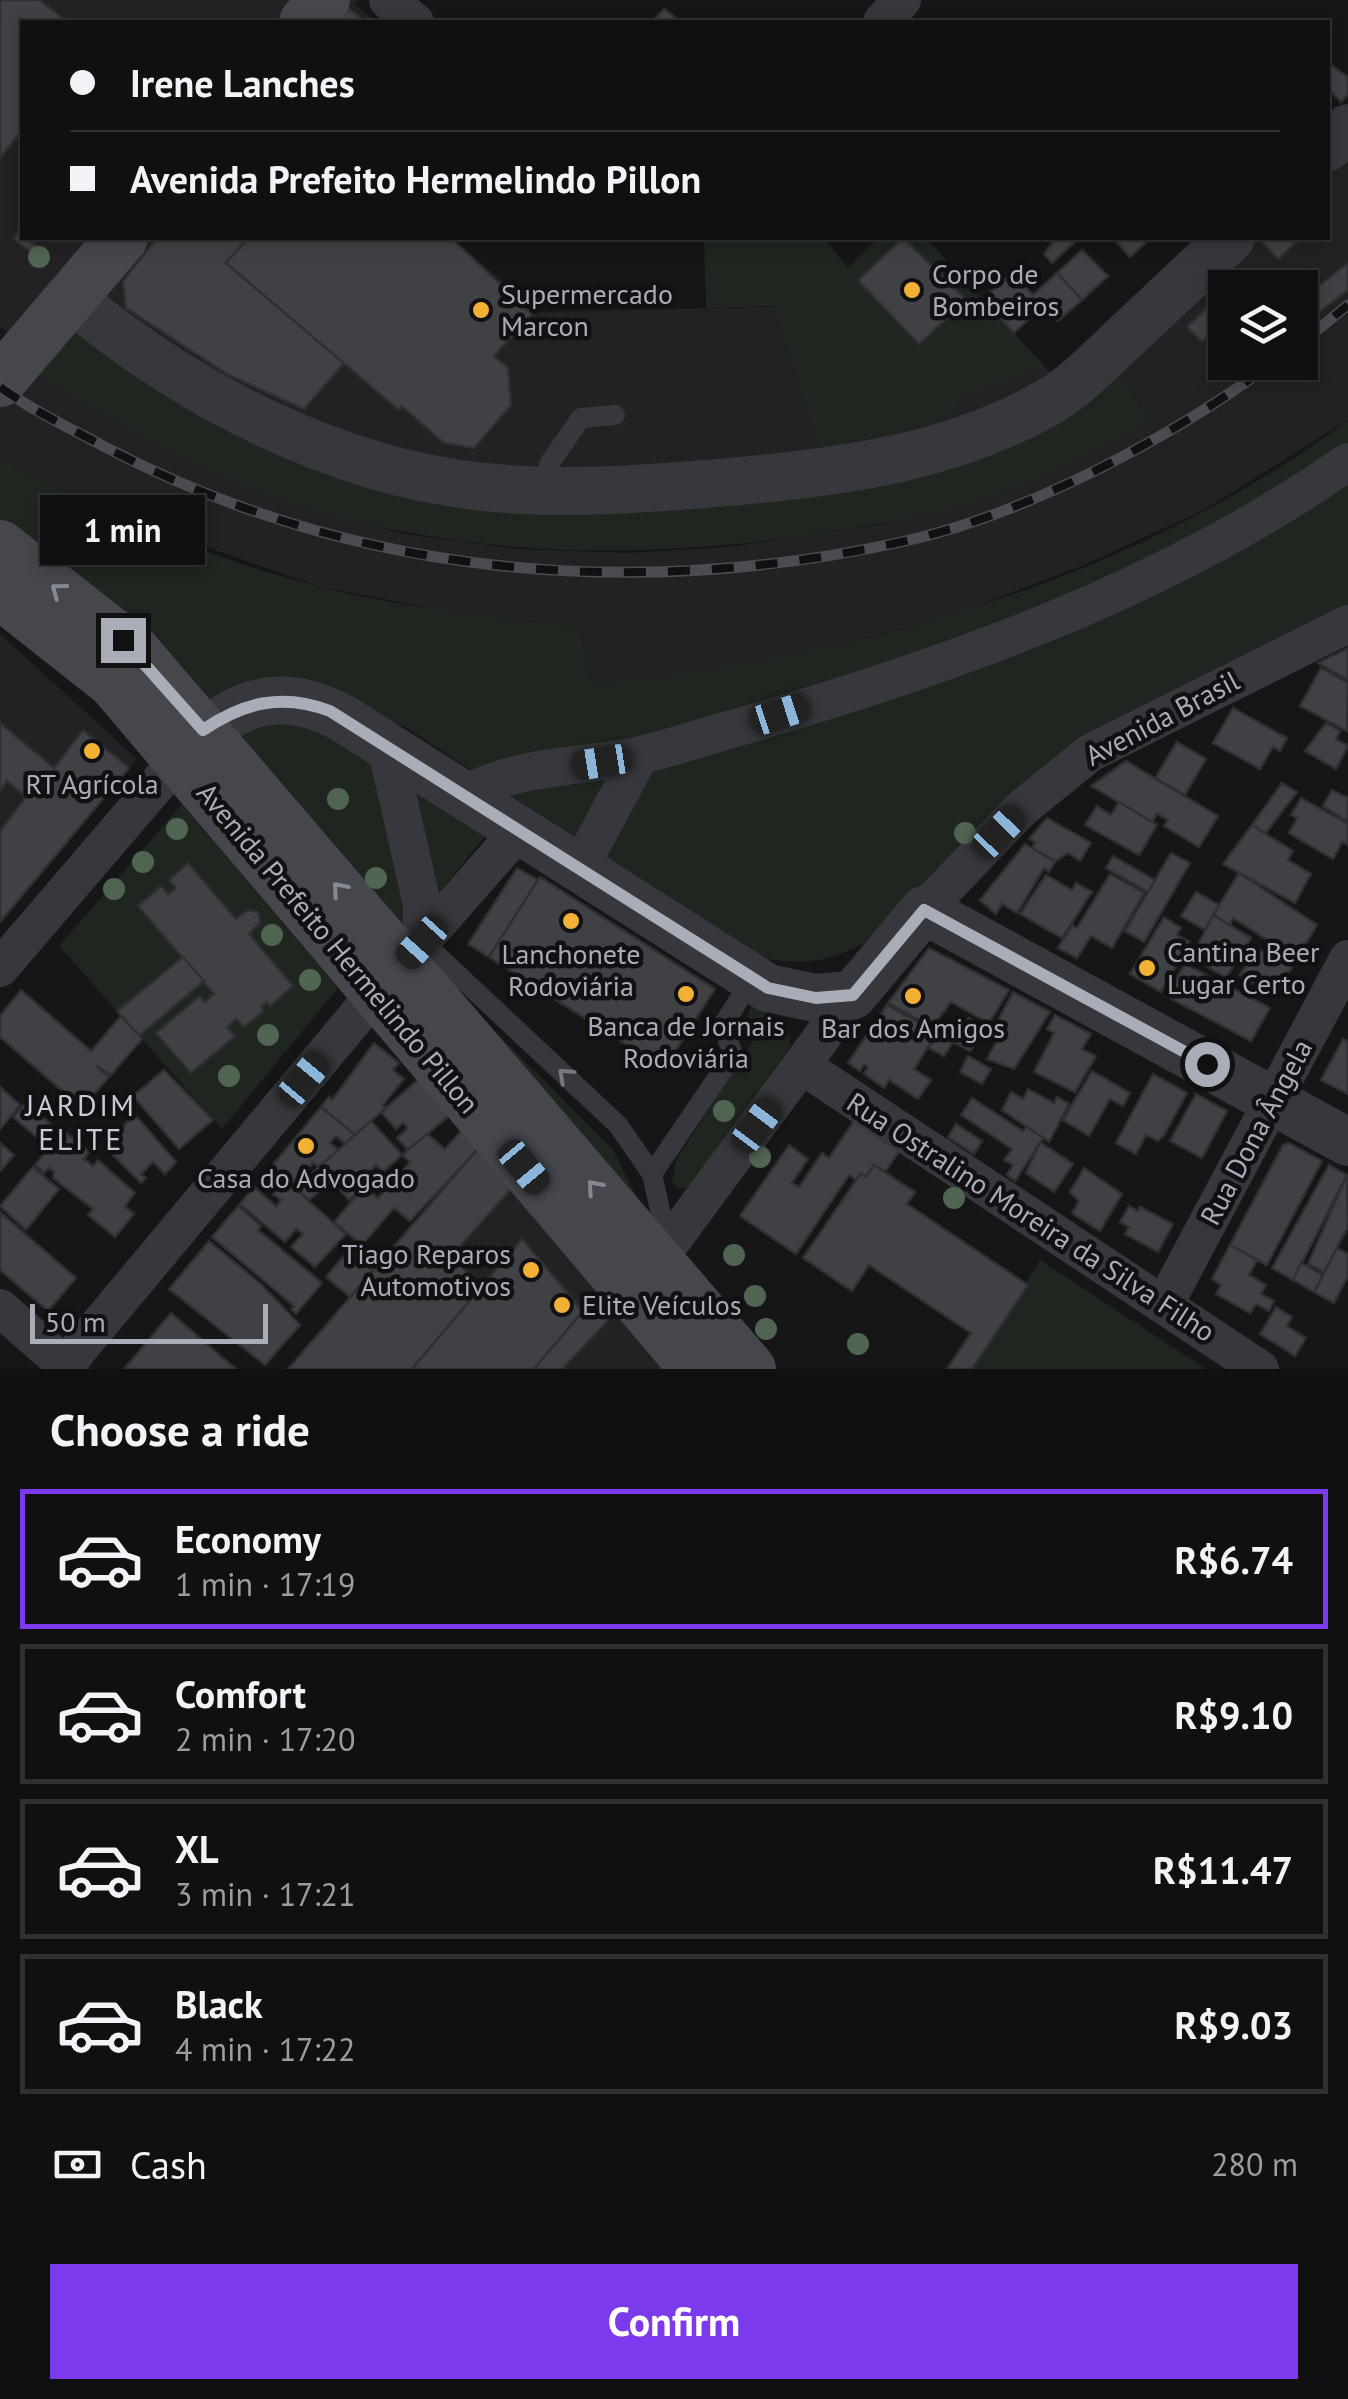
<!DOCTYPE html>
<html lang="en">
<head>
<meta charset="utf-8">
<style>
  body { margin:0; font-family:"PT Sans",sans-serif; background:#19191b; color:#f1f3f6; height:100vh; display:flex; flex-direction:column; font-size:38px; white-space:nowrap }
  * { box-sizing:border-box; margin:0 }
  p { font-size:32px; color:#9c9d9f }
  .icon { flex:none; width:55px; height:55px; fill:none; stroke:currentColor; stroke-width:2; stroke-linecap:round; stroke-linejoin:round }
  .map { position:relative; height:1369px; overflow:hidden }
  .side { display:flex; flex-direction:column; background:#101012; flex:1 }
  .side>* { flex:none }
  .top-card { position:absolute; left:20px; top:20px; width:1310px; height:220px; border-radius:0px; box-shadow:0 5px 15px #0003,0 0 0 2px #303032; display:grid; align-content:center; height:220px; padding:0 50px; background:#101012 }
  .buttons { position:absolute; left:1208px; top:270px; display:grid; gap:20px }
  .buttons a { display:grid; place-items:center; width:110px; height:110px; border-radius:0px; background:#101012; box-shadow:0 5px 15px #0003,0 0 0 2px #303032; font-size:50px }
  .scale { position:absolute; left:30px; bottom:25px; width:238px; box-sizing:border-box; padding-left:10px; border:5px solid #a8adb8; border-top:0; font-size:28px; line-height:35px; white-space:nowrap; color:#a8adb8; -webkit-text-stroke:8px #111113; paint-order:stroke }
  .end { position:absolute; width:45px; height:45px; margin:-22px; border:12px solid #a8adb8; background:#111; box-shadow:0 0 0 5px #111 }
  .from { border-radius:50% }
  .bubble { position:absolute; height:70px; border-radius:0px; background:#101012; box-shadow:0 5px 15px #0003,0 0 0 2px #303032; font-size:32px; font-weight:800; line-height:70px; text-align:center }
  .car { position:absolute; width:30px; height:60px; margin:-30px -15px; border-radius:12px; box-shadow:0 0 8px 2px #0007; background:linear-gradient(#222 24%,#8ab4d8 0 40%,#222 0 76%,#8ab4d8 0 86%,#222 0) }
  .top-card b { display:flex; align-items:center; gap:35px; height:95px; font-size:38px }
  .top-card b+b { border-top:2px solid #303032 }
  .top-card i { width:25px; height:25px; background:#f1f3f6 }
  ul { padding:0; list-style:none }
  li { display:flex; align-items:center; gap:30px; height:140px; margin:0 20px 15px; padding:0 30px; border:5px solid #303032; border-radius:0px }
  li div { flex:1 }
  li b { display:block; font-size:38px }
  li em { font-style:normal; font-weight:800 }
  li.selected { border-color:#7c3aed }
  li>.icon { width:90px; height:90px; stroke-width:1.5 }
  h2 { padding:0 50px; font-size:45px; line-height:120px }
  .pay { display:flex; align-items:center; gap:25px; height:110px; padding:0 50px; font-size:38px }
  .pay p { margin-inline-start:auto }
  .button { display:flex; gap:20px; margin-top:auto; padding:20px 50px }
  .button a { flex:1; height:115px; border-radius:0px; background:#7c3aed; color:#fff; font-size:40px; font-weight:800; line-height:115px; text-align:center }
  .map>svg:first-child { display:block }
  .built { fill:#222225; fill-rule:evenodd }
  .green { fill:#1e261f }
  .building { fill:#404145; stroke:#303034; stroke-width:2.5 }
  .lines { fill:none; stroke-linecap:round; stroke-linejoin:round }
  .service { stroke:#37383d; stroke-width:20 }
  .minor { stroke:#37383d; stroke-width:38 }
  .tertiary { stroke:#37383d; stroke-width:48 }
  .secondary { stroke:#45474d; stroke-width:52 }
  .rail-casing { stroke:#4a4c52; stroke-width:11 }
  .rail { stroke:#111113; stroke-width:8; stroke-dasharray:22; stroke-linecap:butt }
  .tree { fill:#506452 }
  .oneway { stroke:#858993 }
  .oneway2 { stroke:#757881 }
  .route { stroke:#a8adb8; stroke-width:12 }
  .poi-dot { fill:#f2b134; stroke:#111113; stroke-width:4 }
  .labels { text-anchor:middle; stroke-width:9; stroke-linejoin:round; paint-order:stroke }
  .poi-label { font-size:28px; fill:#a8adb8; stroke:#111113 }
  .street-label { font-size:28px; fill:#a8adb8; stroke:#111113 }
  .neighbourhood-label { font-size:30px; letter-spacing:2.5px; fill:#c9ccd4; stroke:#111113 }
</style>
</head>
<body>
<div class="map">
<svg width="1348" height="1369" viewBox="0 0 1348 1369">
  <rect width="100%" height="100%" fill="#161618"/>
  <g class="built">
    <path d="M 0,0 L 358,0 L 355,4 L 376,22 L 22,22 L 22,238 L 451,238 L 539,312 L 811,306 L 878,238 L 926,238 L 1078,402 L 744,498 L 100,413 L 212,471 L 304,507 L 410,535 L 520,549 L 628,553 L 729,547 L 884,524 L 997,494 L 1150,421 L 1118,369 L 1258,238 L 1328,238 L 1328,173 L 1348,153 L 1348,420 L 1204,510 L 1084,565 L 953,615 L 815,651 L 676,676 L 589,684 L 580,626 L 450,612 L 317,586 L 105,511 L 0,458 L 0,342 L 7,332 L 0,326 ZM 1225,288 L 1300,288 L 1300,362 L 1225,362 Z"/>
    <polygon points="0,634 137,759 0,922"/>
    <polygon points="478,1149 663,1369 288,1369"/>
  </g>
  <g class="green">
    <polygon points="704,238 824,238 848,268 878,238 926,238 1045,367 964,394 950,417 866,441 820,449 774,306 706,308"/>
    <path d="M 76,332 L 256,435 L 744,498 L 1118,369 L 1150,421 C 1101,447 1052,474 1000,493 C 942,514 877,525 816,534 C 644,560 475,558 307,508 C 212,479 122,426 36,375 Z"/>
    <path d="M 1348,420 L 1348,606 L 1103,726 L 866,942 C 829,963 799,966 757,957 L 404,726 L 203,699 L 0,526 L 0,458 C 100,511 207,558 317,586 C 403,608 492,617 580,626 L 590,684 C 852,660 1135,580 1348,420 Z"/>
    <polygon points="299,717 365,758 373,769 411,912 400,929 240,748 241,729"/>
    <polygon points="411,787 487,834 437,895"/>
    <polygon points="182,804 338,988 222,1129 59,946"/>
    <polygon points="446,982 614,1151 646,1216"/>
    <polygon points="751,1006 759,1006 788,1026 790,1047 688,1188 677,1188 672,1180 676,1160 762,1027 747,1017"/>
    <polygon points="1040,1260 1206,1369 972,1369"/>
  </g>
  <g class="building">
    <polygon points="0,0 39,0 68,22 22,22 22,130 0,158"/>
    <polygon points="349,9 366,22 338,22"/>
    <polygon points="664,9 681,22 652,22"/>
    <polygon points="1331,65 1348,77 1348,95 1341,102 1328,88"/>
    <polygon points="20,230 22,238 44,249 38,258 14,239"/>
    <polygon points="157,238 248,238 226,263 344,363 304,409 227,374 126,308 123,281"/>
    <polygon points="248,238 451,238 532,314 494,356 508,368 511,405 474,448 444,443 402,406 399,410 226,263"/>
    <polygon points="903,238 967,300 919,344 858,280"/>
    <polygon points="1056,238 1075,242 1052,263 1044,254"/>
    <polygon points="1113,238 1151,238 1130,257"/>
    <polygon points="1258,238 1301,238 1278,259"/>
    <polygon points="1082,250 1108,276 1082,300 1057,273"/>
    <polygon points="1348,263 1348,290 1301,326 1300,301"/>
    <polygon points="1012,272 1033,295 1057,273 1082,300 1058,321 1043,306 1014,333 983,299"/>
    <polygon points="1212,303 1225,321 1202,342 1187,327"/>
    <polygon points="1348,648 1348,680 1318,663"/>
    <polygon points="1321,668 1348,683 1347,731 1300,706"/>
    <polygon points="1233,708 1287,738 1280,751 1273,747 1260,769 1213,743"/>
    <polygon points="0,723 54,768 83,730 129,768 0,922 0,831 26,797 7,781 0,790"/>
    <polygon points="1326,723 1340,731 1336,739 1348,746 1336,769 1305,751"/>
    <polygon points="1177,742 1206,759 1185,795 1155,778"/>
    <polygon points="1126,761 1218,816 1199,847 1164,826 1168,820 1157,814 1152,822 1091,786"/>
    <polygon points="1282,783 1297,792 1265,834 1252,825"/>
    <polygon points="1332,790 1348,798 1348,822 1323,806"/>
    <polygon points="1301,798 1348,824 1348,845 1342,842 1333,859 1289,833 1297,818 1291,815"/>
    <polygon points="1119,802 1157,825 1139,855 1085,825 1097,806 1111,815"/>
    <polygon points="1047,818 1091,843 1080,861 1068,853 1056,861 1032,848 1035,842 1029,839"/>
    <polygon points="1252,825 1293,851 1288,860 1311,874 1295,903 1223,864"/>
    <polygon points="1025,844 1055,862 1049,872 1044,868 1017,913 1002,904 996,914 980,900"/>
    <polygon points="1171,853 1190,863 1144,942 1125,931"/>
    <polygon points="1113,856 1155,880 1148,892 1106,868"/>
    <polygon points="188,863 236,919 248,910 258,912 260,923 249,934 293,986 270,1006 267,1002 261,1007 264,1011 244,1027 236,1019 227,1027 235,1036 191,1073 156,1033 200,996 205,1002 214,994 138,906 161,886 168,894 176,888 169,880"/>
    <polygon points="517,868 538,880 489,957 468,944"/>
    <polygon points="1239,873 1317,925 1297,959 1233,918 1230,925 1213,915"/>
    <polygon points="1110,874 1144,893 1112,948 1091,936 1077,958 1058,948 1072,925 1077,928"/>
    <polygon points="1046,875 1072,890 1076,883 1092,892 1062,938 1020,914"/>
    <polygon points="540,877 715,989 664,1069 489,957"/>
    <polygon points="1196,892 1219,905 1205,930 1181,916"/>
    <polygon points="1213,915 1251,938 1226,978 1192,957"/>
    <polygon points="1164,917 1181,928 1177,935 1190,942 1161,992 1130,974"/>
    <polygon points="929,948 1009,990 989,1023 951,1002 932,1027 888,1003"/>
    <polygon points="1256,948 1292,967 1275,995 1240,975"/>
    <polygon points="183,957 204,981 139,1036 117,1011"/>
    <polygon points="1185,964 1270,1008 1251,1041 1166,996"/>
    <polygon points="21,990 91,1051 121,1016 142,1039 111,1075 96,1066 109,1077 82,1108 0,1037 0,1016"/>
    <polygon points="1013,992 1050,1012 1014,1069 987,1059 997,1041 989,1037"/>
    <polygon points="887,1005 937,1033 914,1069 931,1080 918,1099 889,1080 884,1088 864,1074 868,1067 864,1064 860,1071 848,1063"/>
    <polygon points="1055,1015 1091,1034 1082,1049 1096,1056 1075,1092 1034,1072 1054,1033 1047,1029"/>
    <polygon points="969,1018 987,1028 970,1051 953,1042"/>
    <polygon points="938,1033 953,1042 944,1056 929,1048"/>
    <polygon points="1343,1039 1348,1042 1348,1094 1321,1080"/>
    <polygon points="374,1043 399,1063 393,1070 404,1079 383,1105 386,1108 355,1135 321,1107 329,1097 332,1100"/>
    <polygon points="968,1056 991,1069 982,1084 960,1072"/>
    <polygon points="164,1070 213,1120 179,1149 133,1096"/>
    <polygon points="1092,1071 1130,1093 1123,1106 1110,1099 1089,1136 1063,1120"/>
    <polygon points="1153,1074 1187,1093 1164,1135 1158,1141 1146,1135 1136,1154 1116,1143"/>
    <polygon points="419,1079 450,1115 408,1150 397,1138 408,1128 403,1123 396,1129 381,1112"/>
    <polygon points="0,1087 20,1105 0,1129"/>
    <polygon points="1028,1089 1054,1103 1057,1097 1069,1104 1049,1142 1002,1110 1011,1092 1023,1099"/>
    <polygon points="1196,1094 1227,1111 1202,1158 1170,1141"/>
    <polygon points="972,1098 1023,1131 1026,1126 1043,1138 1015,1181 1007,1175 1013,1165 1004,1160 1012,1149 961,1115"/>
    <polygon points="26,1103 61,1133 49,1148 13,1117"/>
    <polygon points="321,1107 355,1135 345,1144 336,1136 330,1143 339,1150 319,1167 313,1163 293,1188 270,1168"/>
    <polygon points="137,1117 176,1162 165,1174 153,1162 141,1174 146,1178 141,1183 107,1149 127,1122"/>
    <polygon points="855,1119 900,1150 885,1172 874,1165 866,1177 861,1173 856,1180 849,1175 796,1254 740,1216 789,1145 808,1159 792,1183 799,1187 822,1153 829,1158"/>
    <polygon points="371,1121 402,1155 383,1172 376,1165 369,1172 375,1178 349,1200 332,1181 309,1200 295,1188"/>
    <polygon points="956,1124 982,1141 974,1154 948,1137"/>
    <polygon points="63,1130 89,1152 84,1159 93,1166 98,1160 135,1193 125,1206 134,1214 115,1237 88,1215 93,1209 53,1178 54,1172 49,1168 44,1173 35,1165"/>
    <polygon points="462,1130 478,1149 410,1221 394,1208 362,1245 334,1222 364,1187 378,1198 410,1162 402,1155 427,1134 445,1149"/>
    <polygon points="1040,1142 1073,1164 1054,1192 1026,1173"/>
    <polygon points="0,1143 14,1155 0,1171"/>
    <polygon points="1289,1143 1322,1161 1267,1265 1230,1245 1283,1145"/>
    <polygon points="478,1149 511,1189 452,1255 481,1288 412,1369 288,1369"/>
    <polygon points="874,1165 915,1192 907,1204 1028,1285 972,1369 947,1369 971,1333 869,1265 852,1291 803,1258 861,1173 866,1177"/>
    <polygon points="1329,1165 1347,1175 1293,1280 1272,1268"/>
    <polygon points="33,1167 59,1189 26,1230 0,1206"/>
    <polygon points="1084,1168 1122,1194 1100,1231 1072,1213 1079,1201 1070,1192"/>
    <polygon points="1347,1175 1348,1227 1324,1272 1308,1264"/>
    <polygon points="284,1179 346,1234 315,1267 291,1247 303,1234 296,1229 285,1242 240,1204 254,1187 276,1206 281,1200 273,1194"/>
    <polygon points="238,1206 261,1226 258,1230 322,1283 296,1314 291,1309 294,1306 212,1237"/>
    <polygon points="1129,1206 1138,1211 1140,1207 1173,1224 1158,1252 1125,1234 1129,1227 1120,1222"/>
    <polygon points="0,1212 76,1278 48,1311 0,1270"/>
    <polygon points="522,1239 583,1311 534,1369 412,1369"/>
    <polygon points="357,1240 381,1260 350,1297 326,1277"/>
    <polygon points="209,1241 262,1285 300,1325 265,1365 169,1289"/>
    <polygon points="1230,1245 1257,1260 1249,1275 1266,1285 1261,1294 1274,1301 1269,1311 1256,1304 1250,1313 1216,1294 1221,1285 1212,1279"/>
    <polygon points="1337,1248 1348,1254 1348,1276 1334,1303 1314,1292"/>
    <polygon points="1301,1263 1323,1275 1314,1292 1293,1280"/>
    <polygon points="597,1295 614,1314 562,1369 534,1369"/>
    <polygon points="1276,1307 1292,1317 1287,1326 1306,1338 1295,1356 1260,1334"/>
    <polygon points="171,1313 223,1358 236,1369 124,1369"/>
  </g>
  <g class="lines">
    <g class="service">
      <polyline points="549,490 549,464 581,418 615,415"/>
      <polyline points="422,941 618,1125 652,1174 668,1246"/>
      <polyline points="652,1174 733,1055 723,1025 752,979"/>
    </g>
    <g class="minor">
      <polyline points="388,0 415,22"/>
      <polyline points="882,22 902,0"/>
      <polyline points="386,746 422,904 422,941"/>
      <path d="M 463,796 C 514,765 580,767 638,756 C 663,750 687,742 711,735 C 934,672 1157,595 1348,462"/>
      <polyline points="579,869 640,755"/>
      <polyline points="924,910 1021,809 1090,753 1348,624"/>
      <polyline points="414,950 518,832"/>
      <polyline points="0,968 178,760"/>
      <polyline points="801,1065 1260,1369"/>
      <polyline points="657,1261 853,995"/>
      <polyline points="1164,1305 1348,959"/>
      <polyline points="0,1308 70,1369"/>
      <polyline points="62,1369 376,993"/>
    </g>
    <g class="tertiary">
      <polyline points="1328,147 1348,128"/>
      <path d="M 71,298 C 185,393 334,472 484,487 C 570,496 656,488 741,481 C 849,471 956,456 1052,400 C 1078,384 1099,361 1121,341 C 1158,306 1194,272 1231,238"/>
      <path d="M 178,760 C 225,705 276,681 344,719 L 768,988 L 815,998 L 853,995 L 924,910 L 1348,1142"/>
    </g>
    <g class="secondary">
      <polyline points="305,22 324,0"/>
      <polyline points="0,381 122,238"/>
      <polyline points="0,546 134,651 750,1369"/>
      <polyline points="0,593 113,682 696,1369"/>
    </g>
    <g class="rail-casing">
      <g id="rail">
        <polyline points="1300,344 1348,305"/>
        <path d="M 0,387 C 33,411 70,428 105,447 C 352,576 630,601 901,542 C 1025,515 1172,438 1274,362"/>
      </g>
    </g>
    <use href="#rail" class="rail"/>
  </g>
  <g class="tree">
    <circle cx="39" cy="257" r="11"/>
    <circle cx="338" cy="799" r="11"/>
    <circle cx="177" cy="829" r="11"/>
    <circle cx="965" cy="833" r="11"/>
    <circle cx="143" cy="862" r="11"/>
    <circle cx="376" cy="878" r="11"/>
    <circle cx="114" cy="889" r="11"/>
    <circle cx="272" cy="935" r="11"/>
    <circle cx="310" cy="980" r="11"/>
    <circle cx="268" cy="1035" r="11"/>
    <circle cx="229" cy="1076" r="11"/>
    <circle cx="724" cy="1111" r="11"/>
    <circle cx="760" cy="1157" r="11"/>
    <circle cx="954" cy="1198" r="11"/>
    <circle cx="734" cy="1255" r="11"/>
    <circle cx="755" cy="1296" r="11"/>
    <circle cx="766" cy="1329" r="11"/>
    <circle cx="858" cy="1344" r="11"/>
  </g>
  <defs><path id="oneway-chevron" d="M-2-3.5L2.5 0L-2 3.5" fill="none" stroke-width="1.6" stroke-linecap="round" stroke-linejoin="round" transform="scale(2.5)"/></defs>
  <g class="oneway">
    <use href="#oneway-chevron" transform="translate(58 590) rotate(-143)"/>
    <use href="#oneway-chevron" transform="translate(339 889) rotate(-131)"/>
    <use href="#oneway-chevron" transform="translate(594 1187) rotate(-131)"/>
  </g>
  <use class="oneway2" href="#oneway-chevron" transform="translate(565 1075) rotate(-137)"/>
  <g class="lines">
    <path class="route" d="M 123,640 L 203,730 C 244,702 283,693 330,711 L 768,988 L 816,998 L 853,995 L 924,910 L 1207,1064"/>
  </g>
  <g class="poi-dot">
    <circle cx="912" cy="290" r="10"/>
    <circle cx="481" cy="310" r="10"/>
    <circle cx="92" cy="751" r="10"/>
    <circle cx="571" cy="921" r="10"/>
    <circle cx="1147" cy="968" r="10"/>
    <circle cx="686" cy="994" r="10"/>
    <circle cx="913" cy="996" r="10"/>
    <circle cx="306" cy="1146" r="10"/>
    <circle cx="531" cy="1270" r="10"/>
    <circle cx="562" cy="1305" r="10"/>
  </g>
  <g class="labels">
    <g class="poi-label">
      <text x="932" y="284" text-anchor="start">Corpo de<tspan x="932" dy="32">Bombeiros</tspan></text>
      <text x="501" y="304" text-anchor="start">Supermercado<tspan x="501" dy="32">Marcon</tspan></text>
      <text x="92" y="794">RT Agrícola</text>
      <text x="1167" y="962" text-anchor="start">Cantina Beer<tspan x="1167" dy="32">Lugar Certo</tspan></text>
      <text x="571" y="964">Lanchonete<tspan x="571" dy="32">Rodoviária</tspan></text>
      <text x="686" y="1036">Banca de Jornais<tspan x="686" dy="32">Rodoviária</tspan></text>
      <text x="913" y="1038">Bar dos Amigos</text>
      <text x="306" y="1188">Casa do Advogado</text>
      <text x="511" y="1264" text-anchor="end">Tiago Reparos<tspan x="511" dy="32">Automotivos</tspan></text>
      <text x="582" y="1315" text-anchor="start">Elite Veículos</text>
    </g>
    <g class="street-label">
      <text transform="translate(1162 718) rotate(-28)" y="10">Avenida Brasil</text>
      <text transform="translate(338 948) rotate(50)" y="10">Avenida Prefeito Hermelindo Pillon</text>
      <text transform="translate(1256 1132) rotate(-62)" y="10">Rua Dona Ângela</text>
      <text transform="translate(1031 1217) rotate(33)" y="10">Rua Ostralino Moreira da Silva Filho</text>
    </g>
    <g class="neighbourhood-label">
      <text x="81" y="1116">JARDIM<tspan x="81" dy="34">ELITE</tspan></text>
    </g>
  </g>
</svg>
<div class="buttons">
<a><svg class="icon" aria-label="layers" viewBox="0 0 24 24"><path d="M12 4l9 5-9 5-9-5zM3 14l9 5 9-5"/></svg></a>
</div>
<div class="scale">50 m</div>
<i class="end from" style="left:1207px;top:1064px"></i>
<i class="end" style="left:123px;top:640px"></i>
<div class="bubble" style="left:40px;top:495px;width:165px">1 min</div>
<i class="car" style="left:780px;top:714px;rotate:72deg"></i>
<i class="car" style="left:602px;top:762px;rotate:261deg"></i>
<i class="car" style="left:999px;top:832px;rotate:44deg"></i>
<i class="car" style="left:422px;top:942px;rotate:222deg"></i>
<i class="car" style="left:304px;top:1079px;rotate:40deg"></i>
<i class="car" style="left:757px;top:1125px;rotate:37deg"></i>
<i class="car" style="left:524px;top:1167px;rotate:140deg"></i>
<div class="top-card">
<b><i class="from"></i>Irene Lanches</b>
<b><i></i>Avenida Prefeito Hermelindo Pillon</b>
</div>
</div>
<section class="side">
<h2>Choose a ride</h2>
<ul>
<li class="selected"><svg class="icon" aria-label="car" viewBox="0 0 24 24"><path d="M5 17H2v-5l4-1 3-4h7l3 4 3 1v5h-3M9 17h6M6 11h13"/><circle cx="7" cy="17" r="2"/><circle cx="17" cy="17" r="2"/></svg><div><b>Economy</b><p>1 min · 17:19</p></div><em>R$6.74</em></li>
<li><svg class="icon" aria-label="car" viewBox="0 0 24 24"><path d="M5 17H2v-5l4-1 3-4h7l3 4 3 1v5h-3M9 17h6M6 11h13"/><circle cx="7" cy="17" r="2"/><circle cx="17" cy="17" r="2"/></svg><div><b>Comfort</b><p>2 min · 17:20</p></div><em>R$9.10</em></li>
<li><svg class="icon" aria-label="car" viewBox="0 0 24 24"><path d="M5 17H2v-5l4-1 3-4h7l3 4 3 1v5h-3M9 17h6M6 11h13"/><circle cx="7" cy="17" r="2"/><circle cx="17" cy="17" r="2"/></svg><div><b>XL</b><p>3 min · 17:21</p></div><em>R$11.47</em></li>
<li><svg class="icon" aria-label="car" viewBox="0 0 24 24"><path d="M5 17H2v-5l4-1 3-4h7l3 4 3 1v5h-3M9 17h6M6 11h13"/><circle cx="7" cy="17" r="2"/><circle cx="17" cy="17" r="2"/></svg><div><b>Black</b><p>4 min · 17:22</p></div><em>R$9.03</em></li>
</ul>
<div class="pay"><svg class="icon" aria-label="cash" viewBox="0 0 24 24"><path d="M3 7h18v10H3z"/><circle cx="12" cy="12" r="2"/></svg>Cash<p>280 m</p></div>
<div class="button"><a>Confirm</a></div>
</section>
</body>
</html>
